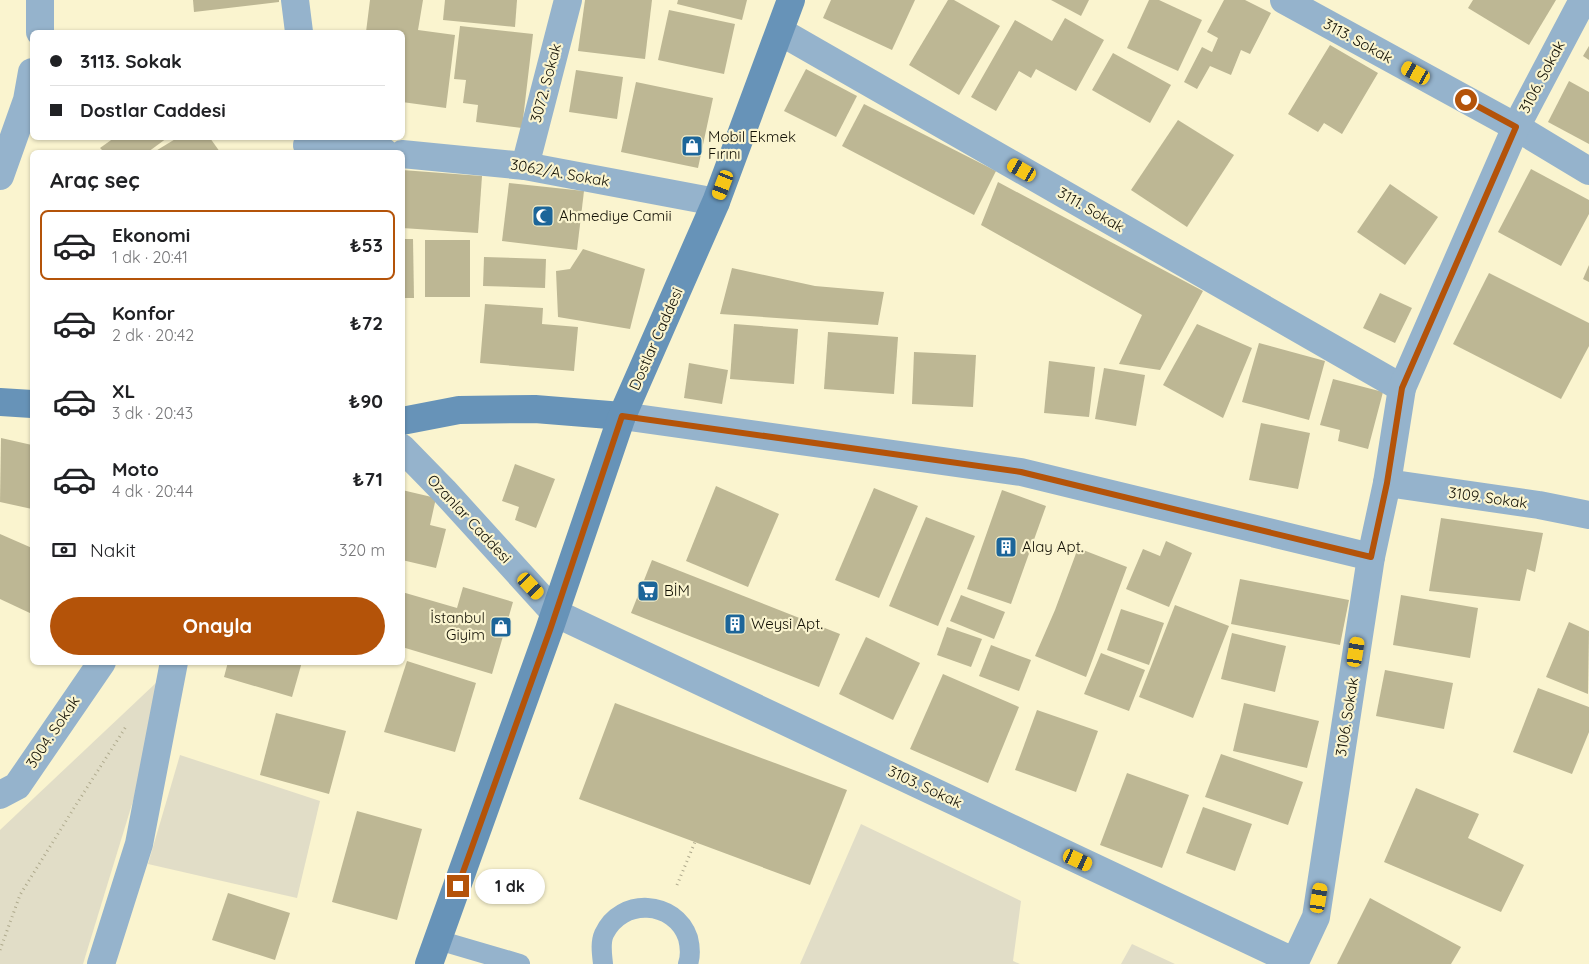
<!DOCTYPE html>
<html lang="tr">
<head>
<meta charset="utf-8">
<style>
  body { margin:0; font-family:Quicksand,sans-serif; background:#f6f6f6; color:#202124; height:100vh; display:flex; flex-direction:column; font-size:19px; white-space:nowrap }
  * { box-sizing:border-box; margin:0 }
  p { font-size:16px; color:#757577 }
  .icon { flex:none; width:28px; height:28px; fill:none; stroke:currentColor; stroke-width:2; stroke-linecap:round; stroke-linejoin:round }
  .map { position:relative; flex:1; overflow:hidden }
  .sheet { position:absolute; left:30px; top:150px; width:375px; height:515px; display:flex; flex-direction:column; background:#fff; border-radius:8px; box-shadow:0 1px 4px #0004 }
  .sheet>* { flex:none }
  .banner { position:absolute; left:30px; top:30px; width:375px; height:110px; border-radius:8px; box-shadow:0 1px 4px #0004; display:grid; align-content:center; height:110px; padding:0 20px; background:#fff }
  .end { position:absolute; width:22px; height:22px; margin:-11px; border:6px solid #b45309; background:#fff; box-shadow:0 0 0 2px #fff }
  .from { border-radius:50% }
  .bubble { position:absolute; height:35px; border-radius:18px; background:#fff; box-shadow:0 1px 4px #0004; font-size:16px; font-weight:700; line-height:35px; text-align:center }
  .car { position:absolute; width:15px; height:30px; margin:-15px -8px; border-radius:6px; box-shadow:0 0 4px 1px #0007; background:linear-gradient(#f5c518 24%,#345 0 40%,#f5c518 0 76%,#345 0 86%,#f5c518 0) }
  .banner b { display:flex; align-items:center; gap:18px; height:48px; font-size:19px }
  .banner b+b { border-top:1px solid #e0e0e0 }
  .banner i { width:12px; height:12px; background:#202124 }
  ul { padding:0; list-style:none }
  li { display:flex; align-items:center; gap:15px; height:70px; margin:0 10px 8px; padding:0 10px; border:2px solid transparent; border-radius:8px }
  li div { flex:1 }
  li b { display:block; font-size:19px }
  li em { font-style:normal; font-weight:700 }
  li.current { border-color:#b45309 }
  li>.icon { width:45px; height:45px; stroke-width:1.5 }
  h2 { padding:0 20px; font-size:22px; line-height:60px }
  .pay { display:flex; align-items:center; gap:12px; height:55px; padding:0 20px; font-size:19px }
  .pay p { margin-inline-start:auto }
  .button { display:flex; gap:10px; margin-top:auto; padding:10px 20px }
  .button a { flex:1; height:58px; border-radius:30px; background:#b45309; color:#fff; font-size:20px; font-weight:700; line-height:58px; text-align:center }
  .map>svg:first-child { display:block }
  .green { fill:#e1ddc7 }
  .building { fill:#bdb794 }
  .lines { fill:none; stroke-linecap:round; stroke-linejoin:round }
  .path { stroke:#aea98c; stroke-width:3; stroke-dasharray:1 4; stroke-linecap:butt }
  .lane { stroke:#95b3cc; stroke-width:20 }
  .street { stroke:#95b3cc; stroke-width:28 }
  .secondary { stroke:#6793b8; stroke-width:28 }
  .route { stroke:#b45309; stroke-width:6 }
  .labels { text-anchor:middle; stroke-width:4.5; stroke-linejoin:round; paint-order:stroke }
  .street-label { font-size:15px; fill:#131105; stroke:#faf4cf }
  .poi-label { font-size:15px; fill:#131105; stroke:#faf4cf; text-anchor:start }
</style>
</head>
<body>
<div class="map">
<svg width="1589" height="964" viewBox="0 0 1589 964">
  <rect width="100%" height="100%" fill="#faf4cf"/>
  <g class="green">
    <polygon points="171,677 83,964 0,964 0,830 157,682"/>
    <polygon points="180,755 320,801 297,898 148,864"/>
    <polygon points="861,824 1021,901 1013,961 1020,964 800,964"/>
    <polygon points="1132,944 1175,964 1121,964"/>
  </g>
  <g class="building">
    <polygon points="193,0 279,0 279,2 194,12"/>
    <polygon points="370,0 423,0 418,30 455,35 446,108 402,102 402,32 366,32"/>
    <polygon points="445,0 517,0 515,27 443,20"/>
    <polygon points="585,0 652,0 645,59 578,51"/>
    <polygon points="678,0 747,0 742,20 677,4"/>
    <polygon points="831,0 915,0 892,50 823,18"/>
    <polygon points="948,0 954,0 1000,26 959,95 909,65"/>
    <polygon points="1051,0 1089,0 1081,16"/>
    <polygon points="1149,0 1159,0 1202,20 1178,71 1127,48"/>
    <polygon points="1224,0 1245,0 1271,13 1250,54 1241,50 1231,75 1210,66 1197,89 1184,82 1202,47 1212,52 1218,38 1207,32"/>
    <polygon points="1473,0 1556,0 1529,45 1468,8"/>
    <polygon points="669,10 735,24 724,74 658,60"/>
    <polygon points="1065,18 1104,40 1076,91 1036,69 1031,78 1019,71 996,111 971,97 1015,20 1052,41"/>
    <polygon points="460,26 533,34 522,128 476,122 478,105 463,103 466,80 454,79"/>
    <polygon points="1330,45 1378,73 1342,134 1324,123 1318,132 1288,114"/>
    <polygon points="1589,46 1589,60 1583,56"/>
    <polygon points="1113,53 1171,85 1150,123 1092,90"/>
    <polygon points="806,69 857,96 836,137 784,111"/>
    <polygon points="576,70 623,77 617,119 569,112"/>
    <polygon points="1569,81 1589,92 1589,144 1548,122"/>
    <polygon points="636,82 713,98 698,168 621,152"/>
    <polygon points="864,104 996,171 974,215 842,146"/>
    <polygon points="1178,120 1234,155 1187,227 1131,190"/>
    <polygon points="114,138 167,138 148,152 104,152 100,148"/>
    <polygon points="177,138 210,138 220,152 154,152"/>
    <polygon points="1531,169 1589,200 1589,214 1561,266 1498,232"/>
    <polygon points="402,170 482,176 478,233 402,228"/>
    <polygon points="998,182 1203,291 1160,370 1119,364 1142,315 981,225"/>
    <polygon points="509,183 584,191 577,250 502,241"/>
    <polygon points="1390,184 1438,217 1405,265 1357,232"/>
    <polygon points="402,239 413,239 414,298 402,298"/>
    <rect x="425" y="240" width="45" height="57"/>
    <polygon points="583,249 645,269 630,329 558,317 556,271 570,269"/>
    <polygon points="484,257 546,259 545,288 483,286"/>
    <polygon points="1589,265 1589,282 1583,279"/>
    <polygon points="732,268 815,286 884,292 878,325 720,314"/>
    <polygon points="1489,273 1589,323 1589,346 1561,399 1453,344"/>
    <polygon points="1380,293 1412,308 1395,343 1363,328"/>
    <polygon points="485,304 543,308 542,324 578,327 574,371 480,363"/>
    <polygon points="734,324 798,329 794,384 730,379"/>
    <polygon points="1197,324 1252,348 1223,418 1163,385"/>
    <polygon points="828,332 898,337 894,394 824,389"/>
    <polygon points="1259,343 1325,361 1309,420 1242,402"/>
    <polygon points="914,352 976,355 973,407 912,404"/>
    <polygon points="1049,361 1095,367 1089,417 1044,413"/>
    <polygon points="689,363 728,370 722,404 684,398"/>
    <polygon points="1104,368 1145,375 1136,426 1095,419"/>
    <polygon points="1333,379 1383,392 1368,449 1338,441 1340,430 1320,425"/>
    <polygon points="1261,423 1310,433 1298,489 1249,480"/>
    <polygon points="1,438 32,445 32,509 0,502"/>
    <polygon points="515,464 555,479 536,528 515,520 519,507 502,501"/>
    <polygon points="716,486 779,514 748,587 686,561"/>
    <polygon points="874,488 918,506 879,598 835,580"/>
    <polygon points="402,490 436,498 430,525 446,529 436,568 402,560"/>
    <polygon points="1002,490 1046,506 1011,604 967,589"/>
    <polygon points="926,517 975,536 938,626 889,606"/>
    <polygon points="1441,518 1543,533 1535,572 1527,569 1520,601 1429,591"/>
    <polygon points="0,534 32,548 32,614 0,599"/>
    <polygon points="1166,541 1192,553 1169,607 1126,589 1143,549 1160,556"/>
    <polygon points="1078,548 1127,567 1086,677 1035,656 1055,610"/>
    <polygon points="652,560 840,634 819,687 631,613"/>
    <polygon points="1240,579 1349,600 1340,645 1231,624"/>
    <polygon points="463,587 513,602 492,674 402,647 402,592 457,608"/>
    <polygon points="961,595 1005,612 994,639 950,621"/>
    <polygon points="1401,595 1478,608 1470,658 1393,645"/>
    <polygon points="1175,605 1229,626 1193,718 1139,697"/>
    <polygon points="1121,609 1164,623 1149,665 1107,650"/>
    <polygon points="1569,622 1589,631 1588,694 1546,677"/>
    <polygon points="947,627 982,639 971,667 937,655"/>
    <polygon points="1232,633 1286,646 1275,692 1221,679"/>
    <polygon points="866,637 920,663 893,720 839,694"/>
    <polygon points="991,645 1031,660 1019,691 979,676"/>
    <polygon points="1101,653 1145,670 1129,711 1084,694"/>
    <polygon points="407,661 476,683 455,752 384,732"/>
    <polygon points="228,662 302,662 292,697 224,677"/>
    <polygon points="1385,670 1453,683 1444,729 1376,716"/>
    <polygon points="943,674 1019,707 988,783 910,749"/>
    <polygon points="1538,688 1589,707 1589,732 1572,774 1513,752"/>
    <polygon points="615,703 847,790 810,885 579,799"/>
    <polygon points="1244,703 1319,721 1307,768 1233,751"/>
    <polygon points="1037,710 1098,731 1076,792 1015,770"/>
    <polygon points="276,713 346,731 329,794 260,775"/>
    <polygon points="1221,754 1303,782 1288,825 1205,797"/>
    <polygon points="1127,773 1189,795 1162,868 1100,845"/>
    <polygon points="1416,788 1479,814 1468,838 1524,865 1501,912 1384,862"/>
    <polygon points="1203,807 1252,824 1235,871 1186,853"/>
    <polygon points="357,811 422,829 397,920 332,902"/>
    <polygon points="228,893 290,913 275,960 212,940"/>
    <polygon points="1370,898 1461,947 1451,964 1337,964"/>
  </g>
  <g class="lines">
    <g class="path">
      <polyline points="677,885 695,842"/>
      <polyline points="0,950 20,895 74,808 127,725"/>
    </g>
    <g class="lane">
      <polyline points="438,940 520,964"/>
      <path d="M 603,964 C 602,954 600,943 604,934 C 621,897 675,900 688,938 C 690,946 691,955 688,964"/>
    </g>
    <g class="street">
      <polyline points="295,0 299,32"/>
      <polyline points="1284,0 1516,127 1589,171"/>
      <polyline points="40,32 40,0"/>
      <polyline points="781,32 1402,388"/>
      <polyline points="307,145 384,152"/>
      <polyline points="402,154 525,166 716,202"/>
      <polyline points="525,166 568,0"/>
      <polyline points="0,176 27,100 32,72"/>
      <polyline points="622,416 1021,472 1371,557"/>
      <polyline points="402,448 444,491 555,613 1295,962 1316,917 1371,557 1387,483 1402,388 1516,127 1583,0"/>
      <polyline points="1387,483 1539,505 1589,515"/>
      <polyline points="0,795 17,786 102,662"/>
      <polyline points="101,964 139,844 174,662"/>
    </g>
    <g class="secondary">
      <polyline points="0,402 32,404"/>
      <polyline points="402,421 459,410 535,409 622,416"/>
      <polyline points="429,964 549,630 622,416 716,202 791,0"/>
    </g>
  </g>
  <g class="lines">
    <polyline class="route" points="458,886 550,630 622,416 1021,472 1371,557 1387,483 1402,388 1516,127 1466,100"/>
  </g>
  <defs>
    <g id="shop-square" transform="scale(1.125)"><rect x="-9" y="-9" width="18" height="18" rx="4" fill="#1c6599" stroke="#faf4cf"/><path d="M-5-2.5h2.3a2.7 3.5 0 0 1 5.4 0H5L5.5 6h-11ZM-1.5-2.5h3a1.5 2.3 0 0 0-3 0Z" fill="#fff"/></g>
    <g id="mosque-square" transform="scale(1.125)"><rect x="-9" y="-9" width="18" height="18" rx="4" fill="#1c6599" stroke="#faf4cf"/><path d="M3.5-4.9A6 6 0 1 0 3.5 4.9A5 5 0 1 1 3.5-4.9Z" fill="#fff"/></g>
    <g id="building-square" transform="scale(1.125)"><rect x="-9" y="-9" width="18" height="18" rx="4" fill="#1c6599" stroke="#faf4cf"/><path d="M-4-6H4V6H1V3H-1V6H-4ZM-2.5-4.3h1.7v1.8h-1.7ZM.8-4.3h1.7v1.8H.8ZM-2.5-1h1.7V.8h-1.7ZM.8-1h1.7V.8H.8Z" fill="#fff"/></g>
    <g id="supermarket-square" transform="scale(1.125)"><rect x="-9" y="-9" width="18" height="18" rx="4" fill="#1c6599" stroke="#faf4cf"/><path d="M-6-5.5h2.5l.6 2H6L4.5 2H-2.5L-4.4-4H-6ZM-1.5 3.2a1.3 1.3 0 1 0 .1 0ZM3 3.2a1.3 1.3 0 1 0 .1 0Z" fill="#fff"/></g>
  </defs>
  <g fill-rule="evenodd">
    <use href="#shop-square" x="692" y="146"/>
    <use href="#mosque-square" x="543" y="216"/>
    <use href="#building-square" x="1006" y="547"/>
    <use href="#supermarket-square" x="648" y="591"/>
    <use href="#building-square" x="735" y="624"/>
    <use href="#shop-square" x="501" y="627"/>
  </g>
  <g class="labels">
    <g class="street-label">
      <text transform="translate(1358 41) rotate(29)" y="5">3113. Sokak</text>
      <text transform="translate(1542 77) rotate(-62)" y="5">3106. Sokak</text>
      <text transform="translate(546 83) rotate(-75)" y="5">3072. Sokak</text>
      <text transform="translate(560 173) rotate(10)" y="5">3062/A. Sokak</text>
      <text transform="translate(1091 210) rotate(30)" y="5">3111. Sokak</text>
      <text transform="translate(656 339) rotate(-66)" y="5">Dostlar Caddesi</text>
      <text transform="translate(1488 498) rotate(8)" y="5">3109. Sokak</text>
      <text transform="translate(469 519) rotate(47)" y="5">Ozanlar Caddesi</text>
      <text transform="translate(1347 717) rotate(-81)" y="5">3106. Sokak</text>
      <text transform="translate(53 732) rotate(-56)" y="5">3004. Sokak</text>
      <text transform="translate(925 787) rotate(25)" y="5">3103. Sokak</text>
    </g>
    <g class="poi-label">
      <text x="708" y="142">Mobil Ekmek<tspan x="708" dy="17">Fırını</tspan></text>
      <text x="559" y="221">Ahmediye Camii</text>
      <text x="1022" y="552">Alay Apt.</text>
      <text x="664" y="596">BİM</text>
      <text x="485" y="623" text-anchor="end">İstanbul<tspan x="485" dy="17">Giyim</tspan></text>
      <text x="751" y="629">Weysi Apt.</text>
    </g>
  </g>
</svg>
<i class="end from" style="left:1466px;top:100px"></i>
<i class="end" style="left:458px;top:886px"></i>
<div class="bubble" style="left:475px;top:869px;width:70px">1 dk</div>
<i class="car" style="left:1416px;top:73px;rotate:299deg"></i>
<i class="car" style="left:1022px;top:170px;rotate:300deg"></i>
<i class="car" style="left:723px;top:185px;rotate:201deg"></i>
<i class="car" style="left:531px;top:586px;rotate:137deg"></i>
<i class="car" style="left:1356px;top:652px;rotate:9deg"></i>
<i class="car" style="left:1078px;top:860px;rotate:115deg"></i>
<i class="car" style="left:1319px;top:898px;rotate:9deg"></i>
<div class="banner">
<b><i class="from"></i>3113. Sokak</b>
<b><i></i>Dostlar Caddesi</b>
</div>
<section class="sheet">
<h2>Araç seç</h2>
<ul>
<li class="current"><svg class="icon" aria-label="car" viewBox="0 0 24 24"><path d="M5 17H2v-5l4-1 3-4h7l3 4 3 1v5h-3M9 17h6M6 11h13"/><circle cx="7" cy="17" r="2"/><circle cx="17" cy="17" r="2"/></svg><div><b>Ekonomi</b><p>1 dk · 20:41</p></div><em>₺53</em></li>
<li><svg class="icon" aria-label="car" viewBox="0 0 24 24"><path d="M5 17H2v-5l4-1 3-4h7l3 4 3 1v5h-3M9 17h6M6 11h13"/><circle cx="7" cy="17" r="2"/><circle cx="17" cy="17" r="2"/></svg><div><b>Konfor</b><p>2 dk · 20:42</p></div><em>₺72</em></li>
<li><svg class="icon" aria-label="car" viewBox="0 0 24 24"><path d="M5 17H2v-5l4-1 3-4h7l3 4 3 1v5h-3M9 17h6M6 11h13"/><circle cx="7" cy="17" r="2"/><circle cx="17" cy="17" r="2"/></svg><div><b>XL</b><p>3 dk · 20:43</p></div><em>₺90</em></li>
<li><svg class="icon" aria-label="car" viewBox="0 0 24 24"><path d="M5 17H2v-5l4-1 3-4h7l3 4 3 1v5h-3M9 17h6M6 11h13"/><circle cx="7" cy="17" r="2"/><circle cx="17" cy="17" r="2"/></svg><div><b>Moto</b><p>4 dk · 20:44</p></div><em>₺71</em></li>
</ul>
<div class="pay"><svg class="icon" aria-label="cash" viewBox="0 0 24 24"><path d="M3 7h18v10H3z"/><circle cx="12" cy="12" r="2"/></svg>Nakit<p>320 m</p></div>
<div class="button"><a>Onayla</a></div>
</section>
</div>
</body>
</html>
